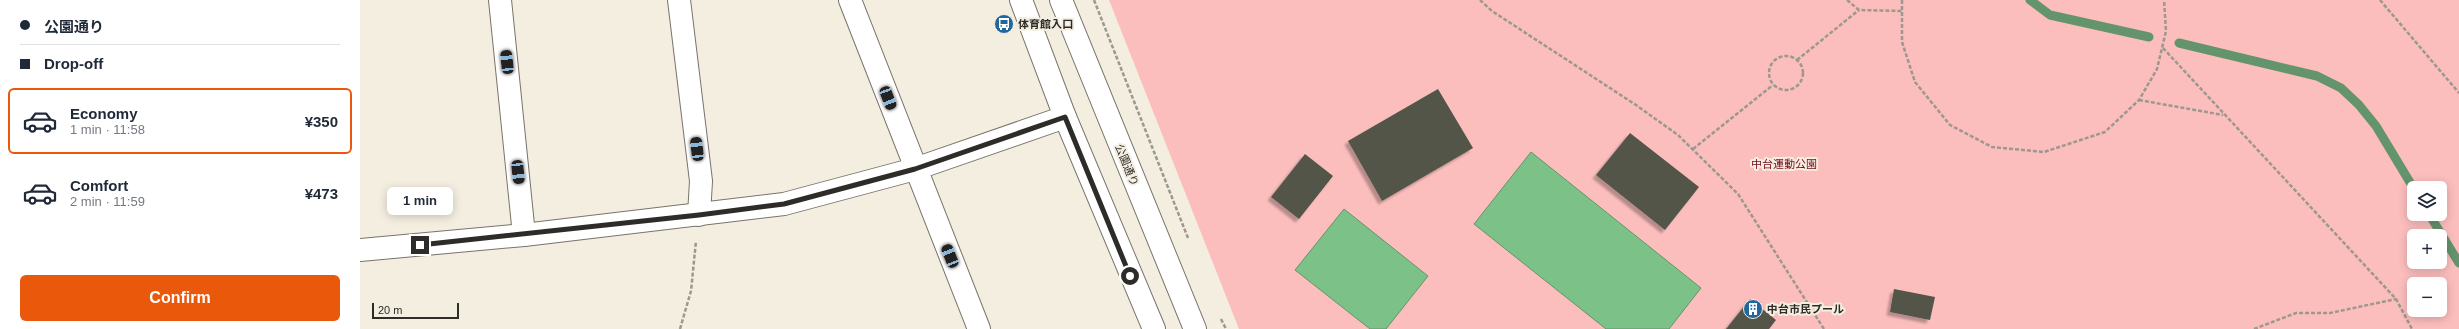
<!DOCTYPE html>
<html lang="en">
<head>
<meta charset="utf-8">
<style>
  body { margin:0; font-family:Helvetica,"Noto Sans JP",sans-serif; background:#f2f2f3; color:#1f2937; height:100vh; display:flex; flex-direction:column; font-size:15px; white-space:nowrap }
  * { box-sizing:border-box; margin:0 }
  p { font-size:13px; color:#747a83 }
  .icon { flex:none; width:22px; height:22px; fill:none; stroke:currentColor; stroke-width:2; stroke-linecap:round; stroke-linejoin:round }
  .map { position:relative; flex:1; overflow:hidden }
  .panel { display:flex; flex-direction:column; background:#fff; width:360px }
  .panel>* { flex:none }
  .banner { display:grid; align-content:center; height:88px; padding:0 20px; background:#fff }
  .fabs { position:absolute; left:2047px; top:181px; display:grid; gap:8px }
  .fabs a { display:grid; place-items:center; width:40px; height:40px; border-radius:6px; background:#fff; box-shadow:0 2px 10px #0003; font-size:20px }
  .scale { position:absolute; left:12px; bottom:10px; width:87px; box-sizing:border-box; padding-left:4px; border:2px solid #2e2c28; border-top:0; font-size:11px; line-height:14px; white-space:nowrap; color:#2e2c28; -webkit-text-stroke:3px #f4eee1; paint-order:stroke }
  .end { position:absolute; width:18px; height:18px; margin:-9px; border:5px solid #2e2c28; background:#fff; box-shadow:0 0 0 2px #fff }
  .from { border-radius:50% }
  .bubble { position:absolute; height:28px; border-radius:6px; background:#fff; box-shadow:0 2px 10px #0003; font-size:13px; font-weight:700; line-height:28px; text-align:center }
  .car { position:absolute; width:12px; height:24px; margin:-12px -6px; border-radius:5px; box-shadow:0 0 3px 1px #0007; background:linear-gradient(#222 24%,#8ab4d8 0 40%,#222 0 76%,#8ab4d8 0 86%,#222 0) }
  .banner b { display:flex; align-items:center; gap:14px; height:38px; font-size:15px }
  .banner b+b { border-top:1px solid #e0e1e3 }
  .banner i { width:10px; height:10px; background:#1f2937 }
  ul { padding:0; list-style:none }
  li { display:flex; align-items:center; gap:12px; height:66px; margin:0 8px 6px; padding:0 12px; border:2px solid transparent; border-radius:6px }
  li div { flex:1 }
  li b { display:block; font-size:15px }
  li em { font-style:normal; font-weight:700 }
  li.on { border-color:#ea580c }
  li>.icon { width:36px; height:36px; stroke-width:1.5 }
  .action { display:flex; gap:8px; margin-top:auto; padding:8px 20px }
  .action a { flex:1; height:46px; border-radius:6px; background:#ea580c; color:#fff; font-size:16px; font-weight:700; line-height:46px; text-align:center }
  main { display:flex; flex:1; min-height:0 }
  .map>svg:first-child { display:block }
  .green { fill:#fbbebd; fill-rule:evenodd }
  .water { fill:#7bc188; stroke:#64946b }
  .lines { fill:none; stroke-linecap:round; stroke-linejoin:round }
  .stream { stroke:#64946b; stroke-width:9 }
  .building { fill:#525449; filter:url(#shadow) }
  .minor-casing { stroke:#797469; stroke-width:24 }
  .tertiary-casing { stroke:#797469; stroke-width:24 }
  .path { stroke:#9c988f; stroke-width:2.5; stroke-dasharray:4 2; stroke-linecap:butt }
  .minor { stroke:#fff; stroke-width:22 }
  .tertiary { stroke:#fff; stroke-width:22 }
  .route { stroke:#2e2c28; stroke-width:5 }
  .labels { text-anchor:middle; stroke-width:4; stroke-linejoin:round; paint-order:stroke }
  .poi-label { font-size:11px; font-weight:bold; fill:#2e2c28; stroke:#f4eee1; text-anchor:start }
  .park-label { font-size:11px; fill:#770a1d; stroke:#f4eee1 }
  .street-label { font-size:11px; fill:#2e2c28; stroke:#f4eee1 }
</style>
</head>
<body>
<main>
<section class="panel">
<div class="banner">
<b><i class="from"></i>公園通り</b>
<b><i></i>Drop-off</b>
</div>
<ul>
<li class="on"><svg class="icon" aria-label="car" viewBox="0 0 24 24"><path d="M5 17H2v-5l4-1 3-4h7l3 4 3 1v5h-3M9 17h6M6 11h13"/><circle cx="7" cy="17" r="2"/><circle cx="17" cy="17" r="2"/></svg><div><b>Economy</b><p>1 min · 11:58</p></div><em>¥350</em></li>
<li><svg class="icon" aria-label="car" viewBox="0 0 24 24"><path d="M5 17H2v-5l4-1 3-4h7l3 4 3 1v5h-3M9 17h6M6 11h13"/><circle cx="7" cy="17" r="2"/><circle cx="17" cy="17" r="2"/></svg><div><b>Comfort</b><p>2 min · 11:59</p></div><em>¥473</em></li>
</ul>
<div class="action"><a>Confirm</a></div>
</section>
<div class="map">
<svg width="2099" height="329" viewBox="0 0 2099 329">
  <defs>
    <filter id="shadow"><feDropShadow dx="-3.5" dy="3.5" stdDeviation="1" flood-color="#0004"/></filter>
  </defs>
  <rect width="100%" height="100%" fill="#f4eee1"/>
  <path class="green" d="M 749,0 L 2099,0 L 2099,329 L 879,329 ZM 2054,188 L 2080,188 L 2080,214 L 2054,214 ZM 2054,236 L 2080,236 L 2080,262 L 2054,262 ZM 2054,284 L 2080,284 L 2080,310 L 2054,310 Z"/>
  <g class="water">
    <polygon points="1171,152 1341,288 1309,329 1246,329 1114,224"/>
    <polygon points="984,209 1068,276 1026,329 1010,329 935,270"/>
  </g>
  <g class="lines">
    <g class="stream">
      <polyline points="1670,0 1690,15 1789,37"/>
      <polyline points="1819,43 1957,76 1981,88 1999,105 2016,126 2054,189"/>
      <polyline points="2069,214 2099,263"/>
    </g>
  </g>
  <g class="building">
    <polygon points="1078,89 1113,148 1022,201 988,141"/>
    <polygon points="1270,133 1339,187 1305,230 1236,175"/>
    <polygon points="945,154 973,176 939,219 911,197"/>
    <polygon points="1534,289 1575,297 1570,320 1530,312"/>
    <polygon points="1390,299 1416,320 1409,329 1366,329"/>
  </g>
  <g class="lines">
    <g class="minor-casing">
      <g id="minor">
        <polyline points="140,0 164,235"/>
        <polyline points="319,0 341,181 339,215"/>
        <polyline points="490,0 619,329"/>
        <polyline points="0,250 164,235 424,204 555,169 705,117"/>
      </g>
    </g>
    <g class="tertiary-casing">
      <g id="tertiary">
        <polyline points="661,0 705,117 794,329"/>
        <polyline points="701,0 835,329"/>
      </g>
    </g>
    <g class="path">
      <polyline points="734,0 828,238"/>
      <polyline points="1120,0 1132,11 1276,105 1318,135 1378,194 1464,329"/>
      <polyline points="1487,0 1499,10 1542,11"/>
      <polyline points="1542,0 1542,42 1555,82 1590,125 1632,147 1684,152 1745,132 1779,100 1797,69 1802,48 1806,31 1804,0"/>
      <polyline points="2020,0 2099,93"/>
      <polyline points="1803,48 2036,299 2052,329"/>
      <circle cx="1426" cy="73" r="17"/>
      <polyline points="1437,60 1499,10"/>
      <polyline points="1779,100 1863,115"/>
      <polyline points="1333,149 1413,85"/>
      <polyline points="861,319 866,329"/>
      <polyline points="320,329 331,291 336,241"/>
      <polyline points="1894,329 1936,313 1970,313 2036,299"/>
    </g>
    <use href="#minor" class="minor"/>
    <use href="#tertiary" class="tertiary"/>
  </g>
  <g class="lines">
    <polyline class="route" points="60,245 339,215 424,204 555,169 705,117 770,276"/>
  </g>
  <defs>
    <g id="bus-disc" transform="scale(1)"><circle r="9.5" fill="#21679b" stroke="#f4eee1"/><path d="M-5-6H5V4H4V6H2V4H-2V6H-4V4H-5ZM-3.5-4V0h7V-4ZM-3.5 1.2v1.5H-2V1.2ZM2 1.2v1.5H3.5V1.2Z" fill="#fff"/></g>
    <g id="building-disc" transform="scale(1)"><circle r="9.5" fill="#21679b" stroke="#f4eee1"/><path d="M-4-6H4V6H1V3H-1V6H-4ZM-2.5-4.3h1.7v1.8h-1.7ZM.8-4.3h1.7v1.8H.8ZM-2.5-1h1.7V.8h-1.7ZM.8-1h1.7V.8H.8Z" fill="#fff"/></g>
  </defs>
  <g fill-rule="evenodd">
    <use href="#bus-disc" x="644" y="24"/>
    <use href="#building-disc" x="1393" y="309"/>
  </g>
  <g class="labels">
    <g class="poi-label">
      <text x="658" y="28">体育館入口</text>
      <text x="1407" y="313">中台市民プール</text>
    </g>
    <g class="park-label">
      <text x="1424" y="168">中台運動公園</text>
    </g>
    <g class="street-label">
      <text transform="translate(767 165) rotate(68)" y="4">公園通り</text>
    </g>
  </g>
</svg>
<div class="fabs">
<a><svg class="icon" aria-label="layers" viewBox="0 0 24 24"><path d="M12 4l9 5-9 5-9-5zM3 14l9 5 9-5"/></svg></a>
<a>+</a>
<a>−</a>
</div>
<div class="scale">20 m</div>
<i class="end from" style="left:770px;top:276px"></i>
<i class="end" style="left:60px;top:245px"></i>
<div class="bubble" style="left:27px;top:187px;width:66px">1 min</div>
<i class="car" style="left:147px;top:62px;rotate:354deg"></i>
<i class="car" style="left:528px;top:98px;rotate:159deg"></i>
<i class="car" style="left:337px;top:149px;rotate:353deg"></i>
<i class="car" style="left:158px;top:172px;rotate:174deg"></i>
<i class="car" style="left:590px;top:256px;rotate:338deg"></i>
</div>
</main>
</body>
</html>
